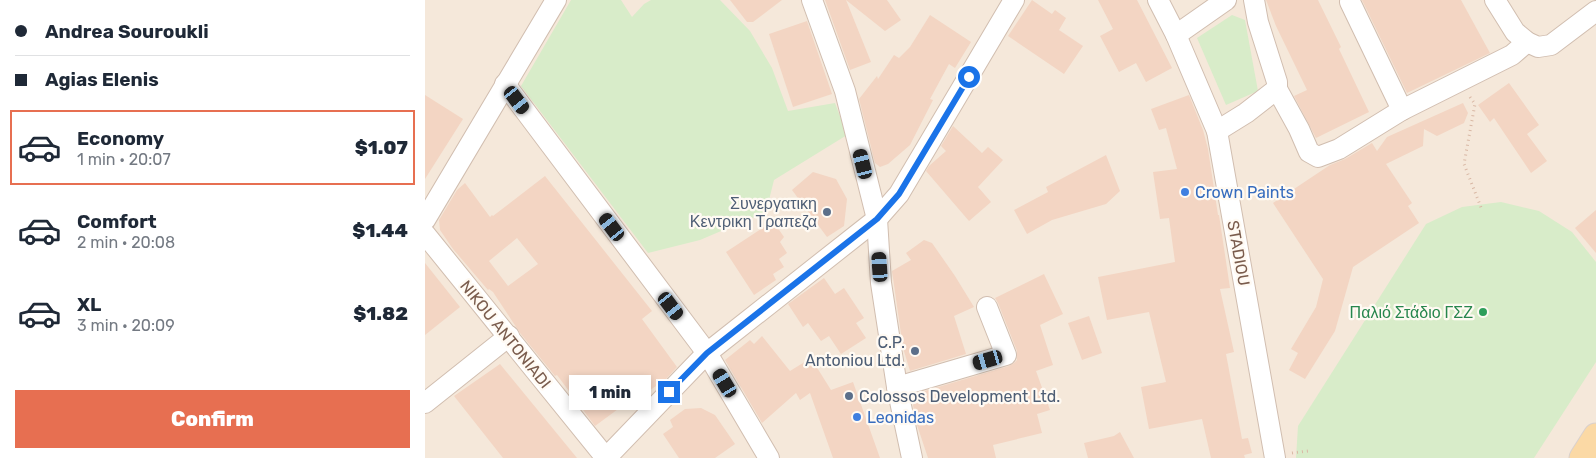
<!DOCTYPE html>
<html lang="en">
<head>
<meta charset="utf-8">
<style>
  body { margin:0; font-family:Rubik,sans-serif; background:#f2f2f3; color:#1f2937; height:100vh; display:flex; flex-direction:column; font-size:19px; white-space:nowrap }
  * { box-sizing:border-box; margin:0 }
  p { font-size:16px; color:#747a83 }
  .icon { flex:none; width:28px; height:28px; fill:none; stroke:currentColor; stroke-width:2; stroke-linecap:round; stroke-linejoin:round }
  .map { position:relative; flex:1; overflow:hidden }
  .side { display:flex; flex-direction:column; background:#fff; width:425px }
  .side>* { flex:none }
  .guide { display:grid; align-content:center; height:110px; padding:0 15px; background:#fff }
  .end { position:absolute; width:22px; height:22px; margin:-11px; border:6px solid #1a73e8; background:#fff; box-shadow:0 0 0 2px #fff }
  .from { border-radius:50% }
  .bubble { position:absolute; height:35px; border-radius:0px; background:#fff; box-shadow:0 2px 8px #0003; font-size:16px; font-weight:800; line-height:35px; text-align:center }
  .car { position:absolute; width:15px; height:30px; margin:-15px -8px; border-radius:6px; box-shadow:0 0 4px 1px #0007; background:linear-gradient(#222 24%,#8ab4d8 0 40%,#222 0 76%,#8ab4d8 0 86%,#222 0) }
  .guide b { display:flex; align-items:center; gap:18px; height:48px; font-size:19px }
  .guide b+b { border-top:1px solid #e0e1e3 }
  .guide i { width:12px; height:12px; background:#1f2937 }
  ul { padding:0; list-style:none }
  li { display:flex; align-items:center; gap:15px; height:75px; margin:0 10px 8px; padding:0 5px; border:2px solid transparent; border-radius:0px }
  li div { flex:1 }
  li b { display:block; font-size:19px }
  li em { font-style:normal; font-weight:800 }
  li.selected { border-color:#e76f51 }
  li>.icon { width:45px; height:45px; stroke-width:1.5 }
  .button { display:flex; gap:10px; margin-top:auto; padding:10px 15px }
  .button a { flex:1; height:58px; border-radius:0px; background:#e76f51; color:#fff; font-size:20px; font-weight:800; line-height:58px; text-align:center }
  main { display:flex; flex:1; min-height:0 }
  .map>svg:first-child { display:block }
  .residential { fill:#f5e8da }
  .green { fill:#d8ecc9 }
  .building { fill:#f3d5c3; fill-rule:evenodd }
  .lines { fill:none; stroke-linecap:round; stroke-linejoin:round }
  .minor-casing { stroke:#d1beb0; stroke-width:22 }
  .major-casing { stroke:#dad1cd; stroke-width:27 }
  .path { stroke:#d9b8a5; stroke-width:3; stroke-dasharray:1 4; stroke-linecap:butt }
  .minor { stroke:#fff; stroke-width:20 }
  .major { stroke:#fbd9a5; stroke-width:25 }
  .route { stroke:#1a73e8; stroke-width:6 }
  .shop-dot { fill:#3f7fe0; stroke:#fffaf3; stroke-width:2 }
  .service-dot { fill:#5c6f8a; stroke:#fffaf3; stroke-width:2 }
  .leisure-dot { fill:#2e9e5b; stroke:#fffaf3; stroke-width:2 }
  .labels { text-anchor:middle; stroke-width:4.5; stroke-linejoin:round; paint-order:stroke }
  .shop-label { font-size:16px; fill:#366cbe; stroke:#fffaf3; text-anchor:start }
  .service-label { font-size:16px; fill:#4e5e75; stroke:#fffaf3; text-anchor:end }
  .street-label { font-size:16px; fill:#7a5c4d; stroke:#fffaf3 }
  .leisure-label { font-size:16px; fill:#27864d; stroke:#fffaf3; text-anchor:end }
</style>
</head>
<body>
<main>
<section class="side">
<div class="guide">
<b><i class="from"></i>Andrea Souroukli</b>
<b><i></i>Agias Elenis</b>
</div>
<ul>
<li class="selected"><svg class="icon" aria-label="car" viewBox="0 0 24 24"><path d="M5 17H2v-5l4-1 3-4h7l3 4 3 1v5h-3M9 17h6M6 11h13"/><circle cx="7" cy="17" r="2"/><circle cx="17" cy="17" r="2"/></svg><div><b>Economy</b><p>1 min · 20:07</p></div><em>$1.07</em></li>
<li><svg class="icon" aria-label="car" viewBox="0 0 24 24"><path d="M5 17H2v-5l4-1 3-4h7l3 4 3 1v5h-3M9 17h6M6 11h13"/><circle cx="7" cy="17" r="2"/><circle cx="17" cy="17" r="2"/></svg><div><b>Comfort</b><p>2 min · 20:08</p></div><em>$1.44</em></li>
<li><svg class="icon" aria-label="car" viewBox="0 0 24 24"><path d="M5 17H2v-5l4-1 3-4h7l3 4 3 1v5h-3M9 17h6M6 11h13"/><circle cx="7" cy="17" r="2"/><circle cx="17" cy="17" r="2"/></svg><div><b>XL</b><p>3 min · 20:09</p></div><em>$1.82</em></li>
</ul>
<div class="button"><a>Confirm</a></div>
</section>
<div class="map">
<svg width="1171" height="458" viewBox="0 0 1171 458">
  <rect width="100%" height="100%" fill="#fdf6ec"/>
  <rect class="residential" x="0" y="0" width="1171" height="458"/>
  <g class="green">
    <polygon points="146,0 196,0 207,17 219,4 226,0 295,0 325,31 347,68 363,111 410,103 422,135 349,180 341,212 275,240 223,253 96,86"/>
    <polygon points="807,15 820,20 833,91 801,105 772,38"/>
    <polygon points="1076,202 1114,211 1147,232 1171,262 1171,362 1109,458 871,458 873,426 1001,224 1037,207"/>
  </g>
  <g class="building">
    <polygon points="305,0 357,0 328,22 322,22"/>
    <polygon points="400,0 462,0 476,20 460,31 421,0 446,62 425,70"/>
    <polygon points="607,0 627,14 630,10 641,18 634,30 658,46 639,74 583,36"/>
    <polygon points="673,0 712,0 747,68 721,82 711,63 694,72 675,36 688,29"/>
    <polygon points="841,0 893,0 916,47 914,49 944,112 891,138 869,96 882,90 851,26"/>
    <polygon points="937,0 1036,0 1065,53 982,93"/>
    <polygon points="505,15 546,42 530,68 524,64 505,99 508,100 485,145 463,164 455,167 450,163 434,99 452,76 453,79 469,55 474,58 485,47"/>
    <polygon points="382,21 407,94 368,107 344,34"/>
    <polygon points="1084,83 1114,125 1102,134 1122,161 1106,173 1069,118 1065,122 1053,105"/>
    <polygon points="0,95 38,119 0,179"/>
    <polygon points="764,95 778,130 783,149 793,215 794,215 805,288 795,289 809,352 801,354 817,439 823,438 827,453 819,455 820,458 786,458 777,419 724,429 716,387 741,382 724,312 682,320 673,277 750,262 744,218 735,219 728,172 752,169 741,128 734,130 726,109"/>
    <polygon points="1038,103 1043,113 1039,123 1012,136 999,129 998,146 961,164 987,203 983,206 994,223 928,267 910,331 880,379 864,370 873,353 866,349 891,307 898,279 848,203 905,165 920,159 947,143 952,151 962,137"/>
    <polygon points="528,126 557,153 563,147 578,160 553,187 566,202 544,221 501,171 504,166 521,151 516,146"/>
    <polygon points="681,155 695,191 681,204 627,220 602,234 589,210 623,192 621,187"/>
    <polygon points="388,172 411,179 422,199 419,226 402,237 367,190"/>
    <path d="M 120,176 L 227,311 L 217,319 L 252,367 L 241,379 L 221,393 L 219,390 L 170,426 L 132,375 L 130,376 L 95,333 L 68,292 L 64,289 L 63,290 L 28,249 L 15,230 L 14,220 L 32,190 L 40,183 L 65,217 L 67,215 L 68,216 ZM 92,238 L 113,264 L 83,286 L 64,261 Z"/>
    <polygon points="1171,210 1171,253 1150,228"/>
    <polygon points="348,221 359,237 355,242 362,253 354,259 359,267 348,274 351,280 329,295 301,252"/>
    <polygon points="499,240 507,243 530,276 549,307 529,316 541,354 485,371 478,348 467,271 486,260 481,253"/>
    <polygon points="0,263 35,307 0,335"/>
    <polygon points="619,274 638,314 615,325 628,365 611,371 625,410 612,414 617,433 568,445 571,458 503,458 492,425 487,400 494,397 493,393 584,366 589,363 592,360 592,351 573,303 570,298"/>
    <polygon points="399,278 410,294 419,288 439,318 431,323 441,338 416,354 404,336 396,341 383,323 378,327 363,304"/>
    <polygon points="664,316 677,353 657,360 643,323"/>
    <polygon points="337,336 365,371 386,358 406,390 428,382 455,458 408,458 385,393 375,400 371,393 337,423 300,360 325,340 329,344"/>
    <polygon points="75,364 152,458 78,458 29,396"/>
    <polygon points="276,408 290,415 310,444 290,458 254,458 238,434 248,427 245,420 260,409"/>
    <polygon points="695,432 709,458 663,458 659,443 689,436"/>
  </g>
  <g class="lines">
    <g class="minor-casing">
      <g id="minor">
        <polyline points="387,0 420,91 452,219 456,283 472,387 487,458"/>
        <polyline points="733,0 751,35 792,131 850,458"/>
        <polyline points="1070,0 1090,32 1102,42 1113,47 1126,45 1171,11"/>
        <polyline points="925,2 977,110"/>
        <polyline points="751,35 801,0"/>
        <polyline points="80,84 282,353 344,458"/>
        <polyline points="852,89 874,129 884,152 893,157 914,149 977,110 1087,55 1102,42"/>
        <polyline points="792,131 821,113 852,89 852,82 833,22 829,0"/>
        <polyline points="0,220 131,0"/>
        <polyline points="0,234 181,458 282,353 452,219 474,194 589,0"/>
        <polyline points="472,387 581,355 562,307"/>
        <polyline points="0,403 84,336"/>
      </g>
    </g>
    <g class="major-casing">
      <polyline id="major" points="1157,458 1171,436"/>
    </g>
    <g class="path">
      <polyline points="1045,97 1050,104 1039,164 1057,210"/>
      <polyline points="867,453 883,451"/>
    </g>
    <use href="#minor" class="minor"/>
    <use href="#major" class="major"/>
  </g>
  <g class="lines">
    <polyline class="route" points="244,392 282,353 452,219 474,194 544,77"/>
  </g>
  <g class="shop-dot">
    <circle cx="760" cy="192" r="5"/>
    <circle cx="432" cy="417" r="5"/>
  </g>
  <g class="service-dot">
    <circle cx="402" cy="212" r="5"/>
    <circle cx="490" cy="351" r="5"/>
    <circle cx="424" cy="396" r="5"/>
  </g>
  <circle class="leisure-dot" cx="1058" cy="312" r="5"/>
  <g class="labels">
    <g class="shop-label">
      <text x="770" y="198">Crown Paints</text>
      <text x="442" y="423">Leonidas</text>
    </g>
    <g class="service-label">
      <text x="392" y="209">Συνεργατικη<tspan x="392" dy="18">Κεντρικη Τραπεζα</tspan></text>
      <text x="480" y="348">C.P.<tspan x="480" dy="18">Antoniou Ltd.</tspan></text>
      <text x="434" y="402" text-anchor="start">Colossos Development Ltd.</text>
    </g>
    <g class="street-label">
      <text transform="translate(814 253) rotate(80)" y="6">STADIOU</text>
      <text transform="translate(81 334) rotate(51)" y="6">NIKOU ANTONIADI</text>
    </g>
    <g class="leisure-label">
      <text x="1048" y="318">Παλιό Στάδιο ΓΣΖ</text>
    </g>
  </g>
</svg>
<i class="end from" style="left:544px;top:77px"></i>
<i class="end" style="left:244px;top:392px"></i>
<div class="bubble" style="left:144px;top:375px;width:82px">1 min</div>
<i class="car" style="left:92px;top:100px;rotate:143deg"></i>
<i class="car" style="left:438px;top:164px;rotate:346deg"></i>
<i class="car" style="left:187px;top:227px;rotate:323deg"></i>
<i class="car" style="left:455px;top:267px;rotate:356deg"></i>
<i class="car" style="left:246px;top:306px;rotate:143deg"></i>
<i class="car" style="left:563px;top:360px;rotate:254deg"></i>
<i class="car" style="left:300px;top:383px;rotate:329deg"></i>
</div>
</main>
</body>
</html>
